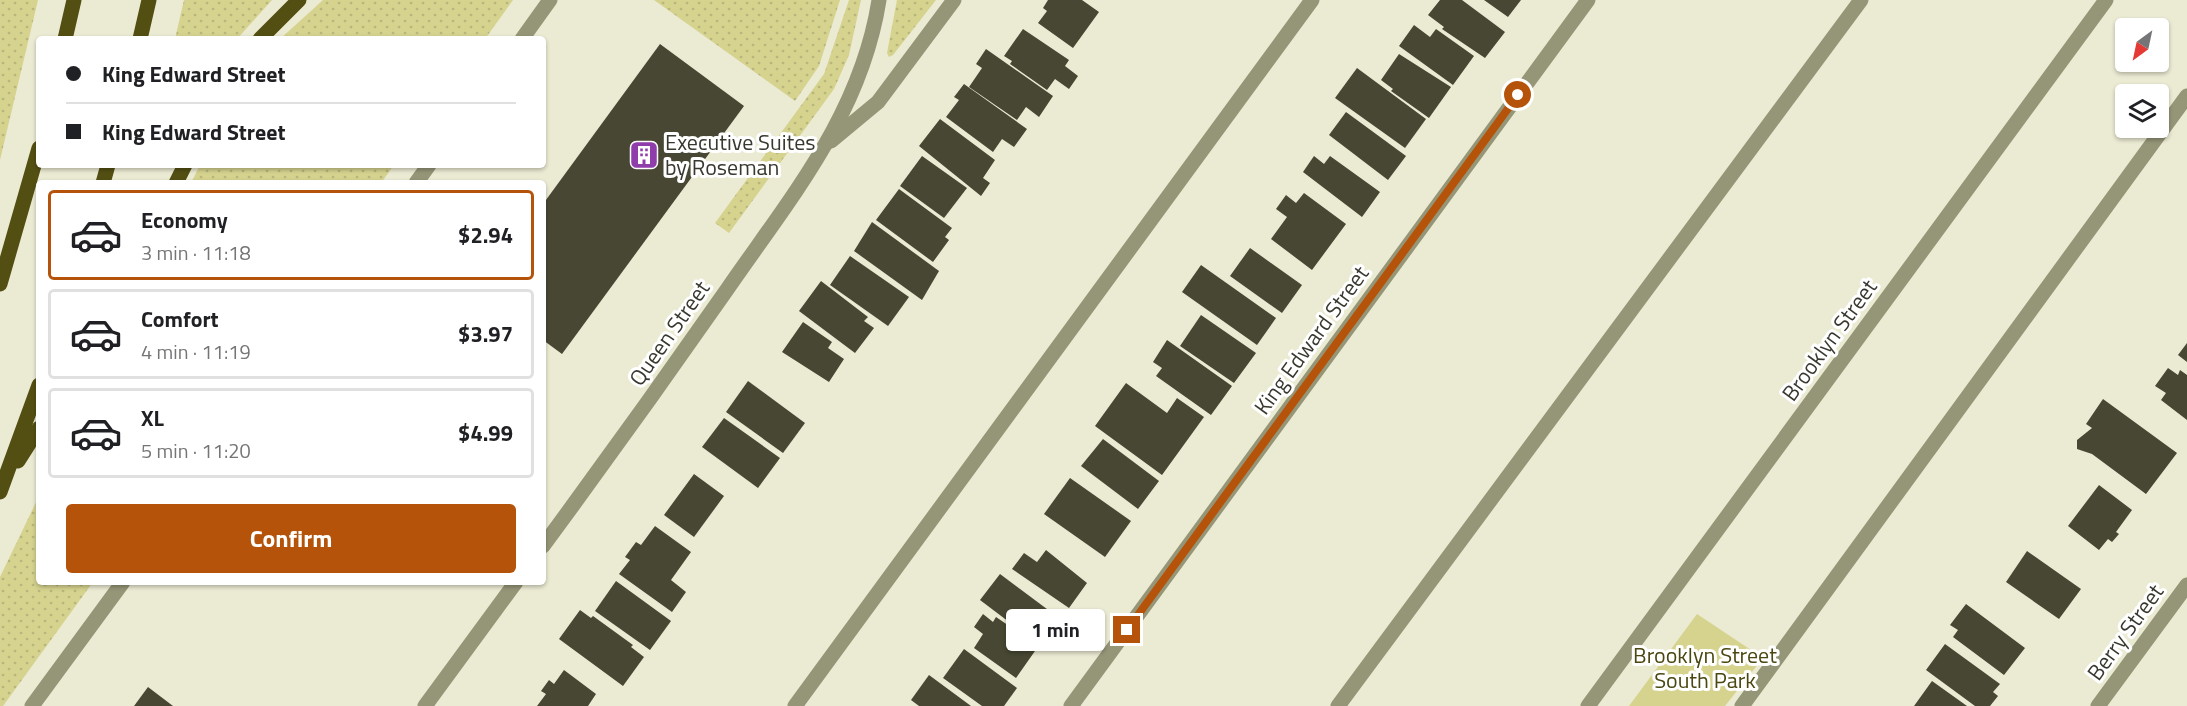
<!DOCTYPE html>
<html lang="en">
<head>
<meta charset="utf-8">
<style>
  body { margin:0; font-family:"Titillium Web",sans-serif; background:#f6f6f6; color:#202124; height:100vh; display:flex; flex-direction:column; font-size:22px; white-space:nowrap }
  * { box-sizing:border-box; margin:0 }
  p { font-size:20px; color:#757577 }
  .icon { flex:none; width:33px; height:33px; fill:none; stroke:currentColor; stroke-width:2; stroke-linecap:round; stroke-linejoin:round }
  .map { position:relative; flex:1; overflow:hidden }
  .sheet { position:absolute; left:36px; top:180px; width:510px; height:405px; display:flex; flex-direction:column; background:#fff; border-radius:6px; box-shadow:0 2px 4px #0004 }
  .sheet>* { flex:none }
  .hud { position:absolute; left:36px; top:36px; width:510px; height:132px; border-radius:6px; box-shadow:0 2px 4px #0004; display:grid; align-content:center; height:132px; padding:0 30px; background:#fff }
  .needle { width:39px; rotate:213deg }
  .buttons { position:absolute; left:2115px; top:18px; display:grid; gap:12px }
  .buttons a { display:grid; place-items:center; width:54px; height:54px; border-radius:6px; background:#fff; box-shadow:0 2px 4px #0004; font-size:30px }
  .end { position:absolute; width:27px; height:27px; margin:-14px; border:8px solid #b45309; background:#fff; box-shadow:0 0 0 3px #fff }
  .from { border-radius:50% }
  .bubble { position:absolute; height:42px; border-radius:6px; background:#fff; box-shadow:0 2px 4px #0004; font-size:20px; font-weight:700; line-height:42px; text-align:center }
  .hud b { display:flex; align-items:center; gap:21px; height:57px; font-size:22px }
  .hud b+b { border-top:2px solid #e0e0e0 }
  .hud i { width:15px; height:15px; background:#202124 }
  ul { padding:10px 0 0; list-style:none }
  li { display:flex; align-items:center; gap:18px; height:90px; margin:0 12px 9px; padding:0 18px; border:3px solid #e0e0e0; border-radius:6px }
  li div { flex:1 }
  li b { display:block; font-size:22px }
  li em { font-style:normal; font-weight:700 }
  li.current { border-color:#b45309 }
  li>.icon { width:54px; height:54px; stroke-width:1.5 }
  .primary-button { display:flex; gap:12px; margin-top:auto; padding:12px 30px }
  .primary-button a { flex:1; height:69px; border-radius:6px; background:#b45309; color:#fff; font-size:24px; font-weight:700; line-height:69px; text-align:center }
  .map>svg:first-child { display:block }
  .grass { fill:url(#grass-dots) }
  .park { fill:#d6d38f }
  .building { fill:#474733 }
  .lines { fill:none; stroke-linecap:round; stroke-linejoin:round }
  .minor { stroke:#959577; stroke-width:15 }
  .major { stroke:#534f13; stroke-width:15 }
  .route { stroke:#b45309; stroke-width:8 }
  .labels { text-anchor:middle; stroke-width:6; stroke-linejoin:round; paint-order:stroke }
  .poi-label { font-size:22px; fill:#39382f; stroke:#fff; text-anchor:start }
  .street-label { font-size:22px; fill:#39382f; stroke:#fff }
  .park-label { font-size:22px; fill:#4a4710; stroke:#fff }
</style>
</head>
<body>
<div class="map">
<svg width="2187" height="706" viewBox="0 0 2187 706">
  <defs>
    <pattern id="grass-dots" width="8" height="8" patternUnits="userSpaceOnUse" patternTransform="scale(1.5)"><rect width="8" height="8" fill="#d6d38f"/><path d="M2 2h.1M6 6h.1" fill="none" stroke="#b8b67c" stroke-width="1.8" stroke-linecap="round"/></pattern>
  </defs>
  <rect width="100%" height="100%" fill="#ebead3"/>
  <g class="grass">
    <polygon points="0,0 38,0 0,160"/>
    <polygon points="184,0 272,0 237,39 175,39"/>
    <polygon points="323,0 513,0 485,39 280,39"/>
    <polygon points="654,0 840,0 819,66 795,101"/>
    <polygon points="849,0 861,0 849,55 834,89 729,233 715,223 824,74"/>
    <polygon points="897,0 936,0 893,55 889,57 887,53"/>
    <polygon points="200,165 394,165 381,183 191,183"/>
    <polygon points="39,496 39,582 93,582 3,706 0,706 0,577"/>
  </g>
  <polygon class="park" points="1697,614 1763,658 1725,706 1629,706"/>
  <g class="building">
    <polygon points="1048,0 1082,0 1099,12 1073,48 1038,23 1047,11 1043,8"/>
    <polygon points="1440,0 1462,0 1505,32 1485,58 1442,29 1444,27 1428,15"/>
    <polygon points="1484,0 1521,0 1508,17"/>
    <polygon points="1414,25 1430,37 1436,29 1474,56 1453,85 1399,46"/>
    <polygon points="1023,29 1069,60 1065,66 1078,76 1069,89 1055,79 1047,90 1010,64 1012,61 1004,56"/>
    <polygon points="660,44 744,106 562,354 543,340 543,204"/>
    <polygon points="986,49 1053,96 1039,117 1026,107 1017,120 969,87 982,68 976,64"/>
    <polygon points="1399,54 1451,87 1429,118 1391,91 1393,89 1381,80"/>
    <polygon points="1357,68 1426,119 1405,148 1335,98"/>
    <polygon points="964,84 1027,129 1014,147 1002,139 993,152 946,117 959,100 954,97"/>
    <polygon points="1346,112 1406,156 1388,180 1329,135"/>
    <polygon points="940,119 995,160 983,178 990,183 981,196 919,146"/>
    <polygon points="922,156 967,188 944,218 900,186"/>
    <polygon points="1314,156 1324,164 1330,156 1380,192 1362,217 1303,172"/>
    <polygon points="899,189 952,228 945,237 949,240 933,262 876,220"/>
    <polygon points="1304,193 1346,224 1312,270 1271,239 1287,217 1276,209 1286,195 1296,203"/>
    <polygon points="872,222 939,271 922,300 854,251"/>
    <polygon points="1250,248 1302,285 1282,313 1230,276"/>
    <polygon points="850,256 909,297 888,326 830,285"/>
    <polygon points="1201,265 1276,318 1257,345 1182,292"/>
    <polygon points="821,281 868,317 864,321 874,328 855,353 799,311"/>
    <polygon points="1201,315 1256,353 1234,383 1180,346"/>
    <polygon points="803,322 832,342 828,348 844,359 829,382 782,352"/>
    <polygon points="1167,340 1232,386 1211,415 1156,376 1162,368 1153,362"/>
    <polygon points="2187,343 2187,362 2178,355"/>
    <polygon points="2168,368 2178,375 2180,370 2187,375 2187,420 2161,400 2166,393 2155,386"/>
    <polygon points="748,381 805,423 783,453 726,412"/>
    <polygon points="1126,383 1167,413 1177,398 1204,417 1162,475 1095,426"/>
    <polygon points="2103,399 2177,453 2146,494 2092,454 2077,449 2077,440 2092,428 2086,424"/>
    <polygon points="724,418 780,458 758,488 702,447"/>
    <polygon points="1103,439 1159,481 1138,509 1081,466"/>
    <polygon points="694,474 724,496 694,537 664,515"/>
    <polygon points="1070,478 1131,521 1105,557 1044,514"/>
    <polygon points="2099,485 2132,510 2116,532 2119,534 2112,542 2108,539 2099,550 2068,526"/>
    <polygon points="655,526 691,552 671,580 686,592 672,612 619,574 630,560 625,557 636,542 641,545"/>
    <polygon points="1046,550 1087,583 1069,608 1012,569 1024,553 1037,562"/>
    <polygon points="2027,551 2081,589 2059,619 2006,582"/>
    <polygon points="1000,574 1059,618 1037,643 980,600"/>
    <polygon points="616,581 671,621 650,650 595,611"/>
    <polygon points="1966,604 2025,648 2004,675 1953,637 1958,630 1950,625"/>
    <polygon points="580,610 591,618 593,616 633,645 631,647 644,657 623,686 559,639"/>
    <polygon points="983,614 993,622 996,617 1015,630 1012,634 1035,651 1016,678 974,648 983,634 974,627"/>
    <polygon points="1945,644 2000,684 1993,692 1998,696 1990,706 1975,706 1926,670"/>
    <polygon points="964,649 1017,688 1004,706 982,706 943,678"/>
    <polygon points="564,670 596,694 588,706 537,706 546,694 541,691 549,680 554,684"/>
    <polygon points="929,675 971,706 919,706 911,700"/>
    <polygon points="1932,681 1967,706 1914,706"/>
    <polygon points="148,687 173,706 134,706"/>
  </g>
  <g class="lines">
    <g class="minor">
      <polyline points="522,39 550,0"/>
      <polyline points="831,141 878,102 954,0"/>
      <polyline points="416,183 429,165"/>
      <path d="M 543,546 C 605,462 666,377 726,291 C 790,198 861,115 879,0"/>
      <polyline points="32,706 123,582"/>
      <polyline points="425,706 516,582"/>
      <polyline points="795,706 1312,0"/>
      <polyline points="1071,706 1588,0"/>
      <polyline points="1338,706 1861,0"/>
      <polyline points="1588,706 2106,0"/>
      <polyline points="1742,706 2187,96"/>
      <polyline points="2098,706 2187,585"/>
    </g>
    <g class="major">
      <polyline points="65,39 74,0"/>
      <polyline points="140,39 149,0"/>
      <polyline points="260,39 299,0"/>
      <polyline points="103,183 108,165"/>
      <polyline points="176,183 185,165"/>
      <polyline points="0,284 39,148"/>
      <polyline points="18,461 39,428"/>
      <polyline points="0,492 39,385"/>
    </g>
  </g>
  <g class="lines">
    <polyline class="route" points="1127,630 1518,95"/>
  </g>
  <defs>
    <g id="building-square" transform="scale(1.5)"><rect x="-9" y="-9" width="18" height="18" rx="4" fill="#903dac" stroke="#fff"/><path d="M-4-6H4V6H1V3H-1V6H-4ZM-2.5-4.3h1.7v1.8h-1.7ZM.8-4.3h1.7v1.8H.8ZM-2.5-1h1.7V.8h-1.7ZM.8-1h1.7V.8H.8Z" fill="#fff"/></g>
  </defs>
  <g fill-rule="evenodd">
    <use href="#building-square" x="644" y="155"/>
  </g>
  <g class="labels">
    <g class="poi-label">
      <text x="665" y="150">Executive Suites<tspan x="665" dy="25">by Roseman</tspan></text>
    </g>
    <g class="street-label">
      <text transform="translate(669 333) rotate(-55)" y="8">Queen Street</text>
      <text transform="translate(1311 340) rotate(-54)" y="8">King Edward Street</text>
      <text transform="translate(1829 340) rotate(-54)" y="8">Brooklyn Street</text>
      <text transform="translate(2125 632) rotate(-54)" y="8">Berry Street</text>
    </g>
    <g class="park-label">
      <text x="1705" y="663">Brooklyn Street<tspan x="1705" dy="25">South Park</tspan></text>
    </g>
  </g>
</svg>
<div class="buttons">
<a><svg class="needle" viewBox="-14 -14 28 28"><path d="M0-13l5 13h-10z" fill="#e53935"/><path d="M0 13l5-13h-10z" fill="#757577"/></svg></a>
<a><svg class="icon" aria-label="layers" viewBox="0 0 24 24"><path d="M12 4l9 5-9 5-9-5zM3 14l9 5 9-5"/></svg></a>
</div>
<i class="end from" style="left:1518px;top:95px"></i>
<i class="end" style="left:1127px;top:630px"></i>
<div class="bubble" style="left:1006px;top:609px;width:99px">1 min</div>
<div class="hud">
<b><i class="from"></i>King Edward Street</b>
<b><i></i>King Edward Street</b>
</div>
<section class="sheet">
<ul>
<li class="current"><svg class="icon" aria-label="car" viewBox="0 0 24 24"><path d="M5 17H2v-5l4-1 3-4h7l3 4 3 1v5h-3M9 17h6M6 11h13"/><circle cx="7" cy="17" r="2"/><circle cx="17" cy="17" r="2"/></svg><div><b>Economy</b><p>3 min · 11:18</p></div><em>$2.94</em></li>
<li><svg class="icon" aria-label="car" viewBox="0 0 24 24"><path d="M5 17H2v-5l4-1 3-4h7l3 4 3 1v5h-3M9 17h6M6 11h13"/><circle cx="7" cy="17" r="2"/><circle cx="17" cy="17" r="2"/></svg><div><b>Comfort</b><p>4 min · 11:19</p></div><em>$3.97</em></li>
<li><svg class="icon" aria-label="car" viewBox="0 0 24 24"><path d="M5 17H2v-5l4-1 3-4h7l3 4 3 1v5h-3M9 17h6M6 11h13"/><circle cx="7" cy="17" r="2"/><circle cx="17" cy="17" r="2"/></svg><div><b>XL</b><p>5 min · 11:20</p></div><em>$4.99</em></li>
</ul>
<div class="primary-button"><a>Confirm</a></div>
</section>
</div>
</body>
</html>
